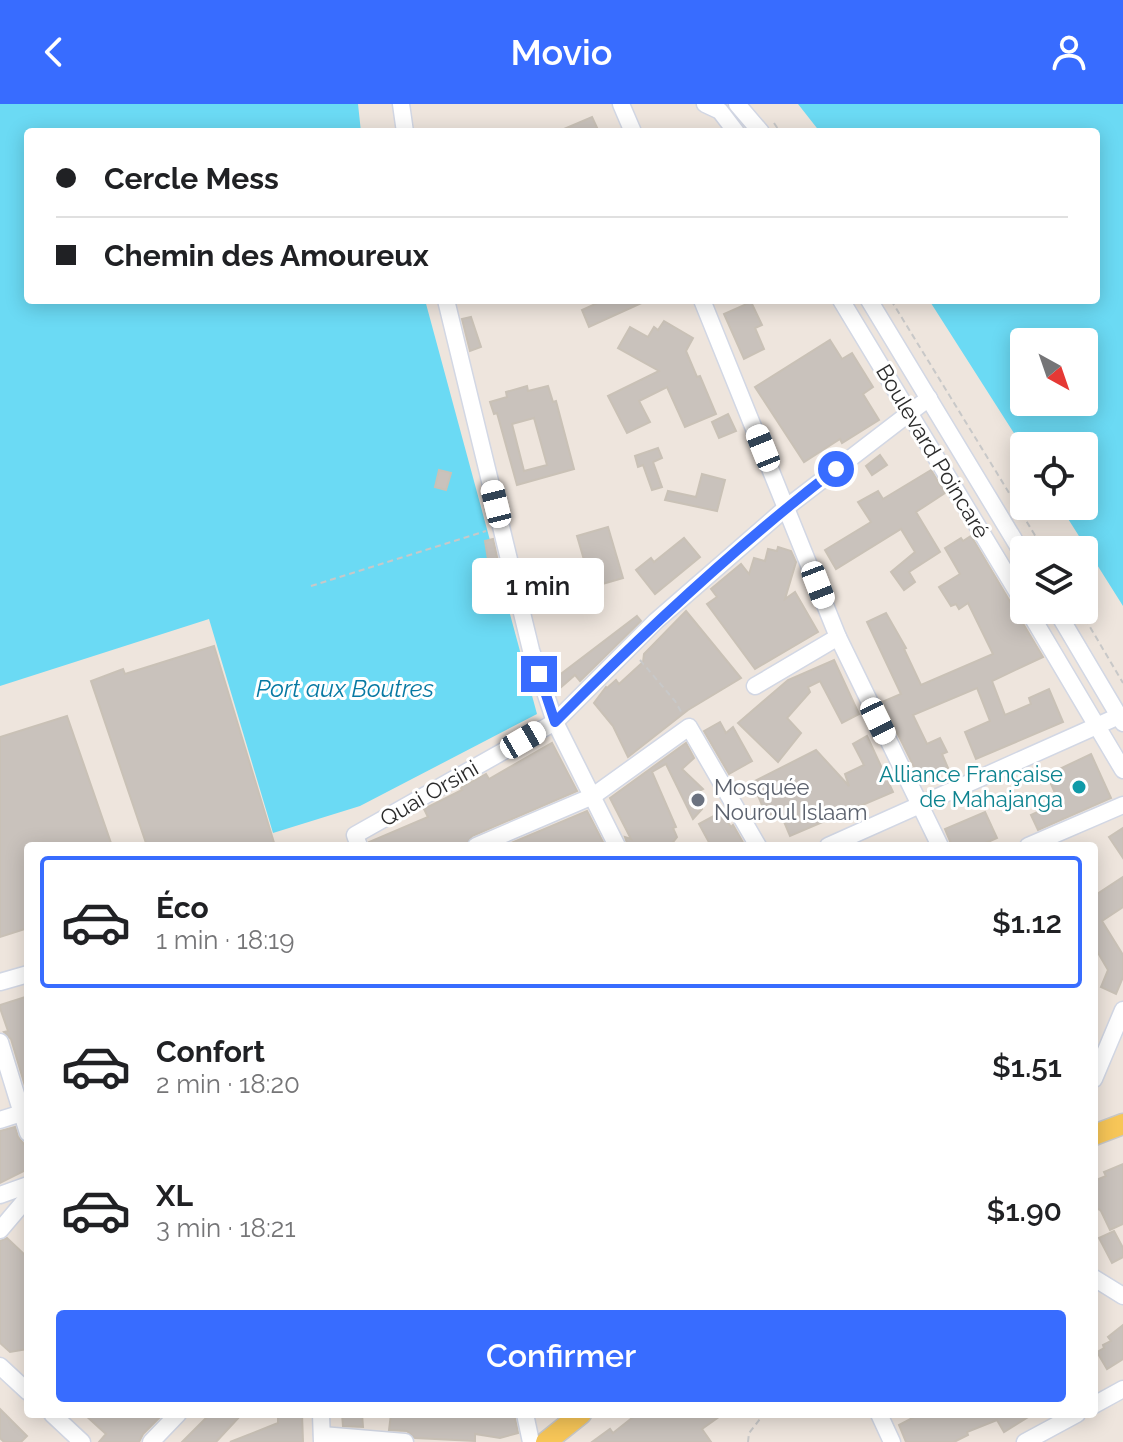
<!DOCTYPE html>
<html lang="fr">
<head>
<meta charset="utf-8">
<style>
  body { margin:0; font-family:Raleway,sans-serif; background:#f6f6f6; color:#202124; height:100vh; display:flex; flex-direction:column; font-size:30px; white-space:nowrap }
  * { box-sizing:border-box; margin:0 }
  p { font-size:26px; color:#757577 }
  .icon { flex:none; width:44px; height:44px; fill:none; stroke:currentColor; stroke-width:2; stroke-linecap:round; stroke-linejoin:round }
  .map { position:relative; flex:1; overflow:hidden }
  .drawer { position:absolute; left:24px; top:738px; width:1074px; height:576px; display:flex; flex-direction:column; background:#fff; border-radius:8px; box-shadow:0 4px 20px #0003 }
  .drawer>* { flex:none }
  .guide { position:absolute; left:24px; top:24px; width:1076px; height:176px; border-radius:8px; box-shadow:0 4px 20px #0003; display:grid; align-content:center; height:176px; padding:0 32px; background:#fff }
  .needle { width:52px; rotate:140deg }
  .fabs { position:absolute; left:1010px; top:224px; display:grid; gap:16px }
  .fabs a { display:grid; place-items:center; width:88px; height:88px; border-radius:8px; background:#fff; box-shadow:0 4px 20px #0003; font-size:40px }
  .end { position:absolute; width:36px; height:36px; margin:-18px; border:10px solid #386cff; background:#fff; box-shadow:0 0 0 4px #fff }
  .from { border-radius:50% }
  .bubble { position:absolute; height:56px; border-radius:8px; background:#fff; box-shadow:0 4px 20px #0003; font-size:26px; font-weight:600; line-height:56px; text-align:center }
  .car { position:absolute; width:24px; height:48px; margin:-24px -12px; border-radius:10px; box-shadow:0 0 6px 2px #0007; background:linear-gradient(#fff 24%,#345 0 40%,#fff 0 76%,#345 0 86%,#fff 0) }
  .guide b { display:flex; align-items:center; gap:28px; height:76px; font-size:30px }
  .guide b+b { border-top:2px solid #e0e0e0 }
  .guide i { width:20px; height:20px; background:#202124 }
  ul { padding:14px 0 0; list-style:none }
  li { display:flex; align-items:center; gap:24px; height:132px; margin:0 16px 12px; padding:0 16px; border:4px solid transparent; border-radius:8px }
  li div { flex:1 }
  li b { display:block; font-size:30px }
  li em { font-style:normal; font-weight:600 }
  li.current { border-color:#386cff }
  li>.icon { width:72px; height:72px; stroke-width:1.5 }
  .cta { display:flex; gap:16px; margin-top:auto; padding:16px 32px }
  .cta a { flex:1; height:92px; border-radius:8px; background:#386cff; color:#fff; font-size:32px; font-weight:600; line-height:92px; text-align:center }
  header { display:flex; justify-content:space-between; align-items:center; height:104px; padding:0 32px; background:#386cff; color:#fff; font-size:36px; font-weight:600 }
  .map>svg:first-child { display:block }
  .water { fill:#6bdaf4; fill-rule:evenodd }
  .building { fill:#c9c2bc; stroke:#c9c1b6; stroke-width:2; fill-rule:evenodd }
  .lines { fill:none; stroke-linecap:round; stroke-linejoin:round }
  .minor-casing { stroke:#d2d7e4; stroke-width:19 }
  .major-casing { stroke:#c8c8c8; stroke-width:23 }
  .path { stroke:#c8c8c8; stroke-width:2; stroke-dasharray:6 4; stroke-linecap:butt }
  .minor { stroke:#fff; stroke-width:16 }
  .major { stroke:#f7c658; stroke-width:20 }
  .route { stroke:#386cff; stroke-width:10 }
  .culture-dot { fill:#0f9aa8; stroke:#fff; stroke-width:3 }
  .worship-dot { fill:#6b7280; stroke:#fff; stroke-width:3 }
  .labels { text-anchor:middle; stroke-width:6; stroke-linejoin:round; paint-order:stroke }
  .street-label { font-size:22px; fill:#2b2b2b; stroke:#fff }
  .culture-label { font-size:22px; fill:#0d838f; stroke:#fff; text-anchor:end }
  .worship-label { font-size:22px; fill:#5b616d; stroke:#fff; text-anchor:start }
  .water-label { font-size:24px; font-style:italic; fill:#0779a3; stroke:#fff }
</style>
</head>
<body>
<header><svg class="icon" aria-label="back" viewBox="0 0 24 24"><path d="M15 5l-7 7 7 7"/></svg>Movio<svg class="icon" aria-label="person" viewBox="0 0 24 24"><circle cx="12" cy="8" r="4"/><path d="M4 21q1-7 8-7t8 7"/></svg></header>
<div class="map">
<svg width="1123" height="1338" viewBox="0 0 1123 1338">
  <rect width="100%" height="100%" fill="#eee5dd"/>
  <g class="water">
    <polygon points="0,0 358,0 361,28 28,28 28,196 425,196 537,610 360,702 273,729 209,515 0,582"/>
    <path d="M 798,0 L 1123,0 L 1123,502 L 1060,402 L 1084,402 L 1084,342 L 1024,342 L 1024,345 L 929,196 L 1096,196 L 1096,28 L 820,28 ZM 1024,238 L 1084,238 L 1084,298 L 1024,298 Z"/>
  </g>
  <g class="building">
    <polygon points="592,13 599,28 557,28"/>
    <polygon points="604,196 648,196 589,223 582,206"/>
    <polygon points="751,198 762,221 755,224 764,245 744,255 724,210"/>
    <polygon points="471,213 481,243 470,247 462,215"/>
    <polygon points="664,217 693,234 686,247 697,273 700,272 716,310 685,323 667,283 639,297 650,318 627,329 608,292 659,267 618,244 630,223 648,233 654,223 658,226"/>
    <polygon points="830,236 842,255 852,249 873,283 863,290 879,316 842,339 840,335 804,358 755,283"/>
    <path d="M 527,282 L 528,287 L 548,282 L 553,298 L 556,297 L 574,365 L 517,381 L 497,309 L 494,310 L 490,298 L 507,293 L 506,288 ZM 534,314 L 547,361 L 524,367 L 512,320 Z"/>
    <polygon points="728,310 736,327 719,334 712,318"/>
    <polygon points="658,344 662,354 653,358 662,383 652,386 643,361 638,363 635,352"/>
    <polygon points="880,351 887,361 872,371 866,362"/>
    <polygon points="439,366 451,369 446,386 435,383"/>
    <polygon points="931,366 945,389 916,408 940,448 909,468 915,478 904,486 891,468 915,448 901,425 836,465 825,446 871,418 858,398 878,387 883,395"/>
    <polygon points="702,370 725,376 717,407 665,396 668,387 696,393"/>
    <polygon points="608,423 623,474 592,483 577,432"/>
    <polygon points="971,432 1043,553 992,577 1005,611 1031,600 1029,594 1049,585 1063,618 976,655 965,628 990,617 977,584 913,611 927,640 940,634 947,648 942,650 948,664 921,677 882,598 901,590 867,518 886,509 906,544 904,545 921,581 993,550 968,499 959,505 956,500 951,502 939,483 960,470 945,444 961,434 963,437"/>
    <polygon points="684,434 700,453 655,490 636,466 651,454 654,458"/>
    <polygon points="493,435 501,471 491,474 485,437"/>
    <polygon points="778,443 791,447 796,458 785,495 795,488 818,528 755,565 707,500 717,493 711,485 741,460 749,470 754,454 765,457 768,445 777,447"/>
    <polygon points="686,507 741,574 688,606 628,653 613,622 594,599 606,583 607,584 616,576 619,580 643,558 644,550"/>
    <polygon points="637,512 641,517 580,577 575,571 560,584 553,576"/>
    <polygon points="214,542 275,742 147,742 91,577 123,565 125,570"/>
    <polygon points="834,556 859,610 842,619 820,577 808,583 810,588 787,614 801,629 778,658 738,619 788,576"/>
    <polygon points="67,612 112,742 28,742 28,824 0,833 0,633"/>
    <polygon points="720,618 726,629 733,623 752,657 729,670 704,627"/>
    <polygon points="867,632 893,688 790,732 780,708 767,713 757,689 754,691 749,680 816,646 849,682 845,670 864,661 853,640"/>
    <polygon points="552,639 577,687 472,732 465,742 370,742 369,738 428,713 424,705 462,686 461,684 486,670 489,675"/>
    <polygon points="686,639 694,654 682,665 703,685 694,690 702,705 693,715 666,660 652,668 676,723 673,724 677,733 670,742 628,742 625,733 631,735 610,694"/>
    <polygon points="1091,650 1111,694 1038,726 1031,711 1059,698 1047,671"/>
    <polygon points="587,707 605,742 504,742"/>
    <polygon points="721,708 731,723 733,721 745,742 711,742 699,720"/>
    <polygon points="985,708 997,734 979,742 952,742 945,725"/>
    <polygon points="1123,724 1123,754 1109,733"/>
    <polygon points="1123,773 1123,803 1102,817 1123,851 1123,873 1116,890 1101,883 1108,866 1094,842 1094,792"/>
    <polygon points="28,892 28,992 11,935 4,928 8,927 0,904 0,901"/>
    <polygon points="15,1023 18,1033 28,1045 28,1065 0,1079 0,1027"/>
    <polygon points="1123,1060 1123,1120 1110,1126 1101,1107 1099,1105 1094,1107 1094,1077 1106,1072 1104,1068"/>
    <polygon points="1114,1127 1123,1144 1123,1153 1112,1159 1099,1134"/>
    <polygon points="7,1134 28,1154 28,1245 10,1248 0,1239 0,1137"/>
    <polygon points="1123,1221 1123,1255 1107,1265 1097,1248 1104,1244 1103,1241 1111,1237 1108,1233"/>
    <polygon points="0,1305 27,1332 21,1338 4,1338 0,1334"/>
    <polygon points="84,1310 163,1310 143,1330 139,1338 99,1338 106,1330"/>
    <polygon points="210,1310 242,1310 216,1338 182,1338"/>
    <polygon points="278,1310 302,1310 303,1338 230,1338 278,1319"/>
    <polygon points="342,1310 362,1310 363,1323 343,1322"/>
    <polygon points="391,1310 514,1310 518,1329 500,1334 475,1330 475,1337 415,1334 407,1327 389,1326"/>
    <polygon points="637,1310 723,1310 702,1325 711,1338 592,1338 610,1325 613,1329"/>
    <polygon points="920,1310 1033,1310 1004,1328 997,1316 967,1328 968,1331 954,1338 906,1338 899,1321"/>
  </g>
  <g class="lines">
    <g class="minor-casing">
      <g id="minor">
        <polyline points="401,0 405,28"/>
        <polyline points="621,0 633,28"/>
        <polyline points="705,0 720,7 736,28"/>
        <polyline points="737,0 761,28"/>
        <polyline points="446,196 531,546 555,618 617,742"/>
        <polyline points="702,196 838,533 940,742"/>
        <polyline points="841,196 1024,499"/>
        <polyline points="869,196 1024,452"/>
        <polyline points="1028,506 1123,666"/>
        <polyline points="1056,506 1123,619"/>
        <polyline points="755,582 838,533"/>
        <polyline points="359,742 355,731 555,618 656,517 787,403 929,294"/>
        <polyline points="476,742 593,692 689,623 758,742"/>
        <polyline points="828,742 1119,612"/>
        <polyline points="1028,742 1123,701"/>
        <polyline points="0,878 28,870"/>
        <polyline points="0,938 28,1029"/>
        <polyline points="1094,975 1123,906"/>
        <polyline points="0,1016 28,1007"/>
        <polyline points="0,1091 28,1081"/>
        <polyline points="0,1126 28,1093"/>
        <polyline points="1094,1174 1123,1192"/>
        <polyline points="0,1262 28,1288"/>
        <polyline points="1094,1301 1123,1285"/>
        <polyline points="52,1310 82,1338"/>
        <polyline points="321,1310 322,1338"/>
        <polyline points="525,1310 531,1338"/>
        <polyline points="879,1310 892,1338"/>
        <polyline points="322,1331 405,1338"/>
        <polyline points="151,1338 178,1310"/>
        <polyline points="1025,1338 1077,1310"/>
      </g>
    </g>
    <g class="major-casing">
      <g id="major">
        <polyline points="1094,1031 1123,1020"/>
        <polyline points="546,1338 581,1310"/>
      </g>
    </g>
    <g class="path">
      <polyline points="774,19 780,28"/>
      <polyline points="891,196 1044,446"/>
      <polyline points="311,482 486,427"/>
      <polyline points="1080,506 1123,579"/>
      <polyline points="640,556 675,597 683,611"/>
      <polyline points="748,1338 749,1329 764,1310"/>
    </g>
    <use href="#minor" class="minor"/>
    <use href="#major" class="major"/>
  </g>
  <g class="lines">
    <path class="route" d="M 539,570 L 555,618 C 644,528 736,442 836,365"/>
  </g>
  <circle class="culture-dot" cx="1079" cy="683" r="8"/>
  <circle class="worship-dot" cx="698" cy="696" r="8"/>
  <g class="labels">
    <g class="street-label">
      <text transform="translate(933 347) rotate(59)" y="8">Boulevard Poincaré</text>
      <text transform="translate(429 689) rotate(-30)" y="8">Quai Orsini</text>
    </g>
    <g class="culture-label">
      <text x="1063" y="678">Alliance Française<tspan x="1063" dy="25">de Mahajanga</tspan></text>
    </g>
    <g class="worship-label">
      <text x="714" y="691">Mosquée<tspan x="714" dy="25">Nouroul Islaam</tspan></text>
    </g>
    <g class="water-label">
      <text x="345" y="593">Port aux Boutres</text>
    </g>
  </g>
</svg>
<div class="fabs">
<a><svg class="needle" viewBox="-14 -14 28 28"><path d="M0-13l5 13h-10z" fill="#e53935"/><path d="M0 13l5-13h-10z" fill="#757577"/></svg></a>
<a><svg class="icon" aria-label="locate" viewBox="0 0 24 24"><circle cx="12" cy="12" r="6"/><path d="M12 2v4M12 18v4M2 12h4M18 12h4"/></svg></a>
<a><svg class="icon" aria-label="layers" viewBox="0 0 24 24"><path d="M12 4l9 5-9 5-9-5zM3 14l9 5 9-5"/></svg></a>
</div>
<i class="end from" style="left:836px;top:365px"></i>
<i class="end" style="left:539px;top:570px"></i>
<div class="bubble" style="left:472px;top:454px;width:132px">1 min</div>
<i class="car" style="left:763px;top:344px;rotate:338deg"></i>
<i class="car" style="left:496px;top:400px;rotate:346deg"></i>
<i class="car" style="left:818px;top:481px;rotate:159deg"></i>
<i class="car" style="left:878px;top:617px;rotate:154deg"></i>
<i class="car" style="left:523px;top:636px;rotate:60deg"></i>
<div class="guide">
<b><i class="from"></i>Cercle Mess</b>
<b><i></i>Chemin des Amoureux</b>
</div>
<section class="drawer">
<ul>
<li class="current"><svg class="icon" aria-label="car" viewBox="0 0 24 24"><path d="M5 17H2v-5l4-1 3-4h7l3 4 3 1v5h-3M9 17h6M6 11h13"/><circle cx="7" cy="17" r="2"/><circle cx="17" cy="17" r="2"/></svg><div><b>Éco</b><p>1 min · 18:19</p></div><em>$1.12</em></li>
<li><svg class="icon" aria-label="car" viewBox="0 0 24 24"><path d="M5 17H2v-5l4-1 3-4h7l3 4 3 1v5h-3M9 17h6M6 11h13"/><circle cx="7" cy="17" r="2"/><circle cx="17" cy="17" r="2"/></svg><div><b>Confort</b><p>2 min · 18:20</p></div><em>$1.51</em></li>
<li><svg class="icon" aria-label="car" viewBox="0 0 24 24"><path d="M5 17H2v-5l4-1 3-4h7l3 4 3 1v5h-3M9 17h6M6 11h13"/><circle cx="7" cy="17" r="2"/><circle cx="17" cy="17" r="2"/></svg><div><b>XL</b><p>3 min · 18:21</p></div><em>$1.90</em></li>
</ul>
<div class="cta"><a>Confirmer</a></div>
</section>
</div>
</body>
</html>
